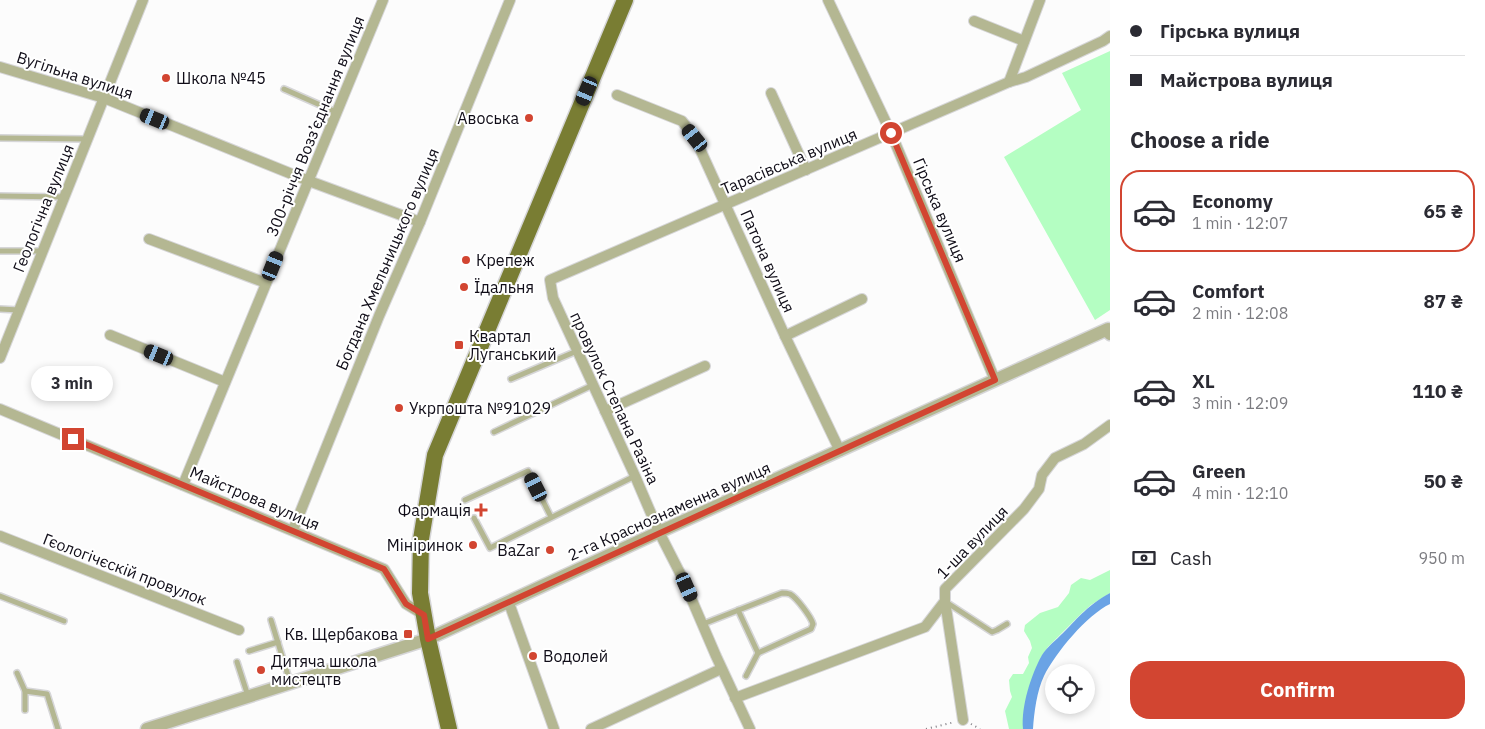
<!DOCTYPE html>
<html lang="en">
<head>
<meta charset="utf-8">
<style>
  body { margin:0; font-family:"IBM Plex Sans",sans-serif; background:#f7f7f7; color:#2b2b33; height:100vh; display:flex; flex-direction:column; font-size:19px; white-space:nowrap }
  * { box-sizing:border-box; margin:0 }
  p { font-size:16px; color:#7c7c81 }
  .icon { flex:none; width:28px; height:28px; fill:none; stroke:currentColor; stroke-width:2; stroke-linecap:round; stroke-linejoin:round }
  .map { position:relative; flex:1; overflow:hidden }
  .drawer { display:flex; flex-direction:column; background:#fff; width:375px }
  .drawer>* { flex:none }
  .banner { display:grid; align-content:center; height:110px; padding:0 20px; background:#fff }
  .buttons { position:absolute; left:1045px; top:664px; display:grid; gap:10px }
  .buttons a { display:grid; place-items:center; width:50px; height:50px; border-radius:50%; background:#fff; box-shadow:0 2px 8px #0003; font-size:25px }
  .end { position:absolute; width:22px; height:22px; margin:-11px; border:6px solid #d24531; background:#fff; box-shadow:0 0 0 2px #fff }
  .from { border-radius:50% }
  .bubble { position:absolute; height:35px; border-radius:18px; background:#fff; box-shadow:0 2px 8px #0003; font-size:16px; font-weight:700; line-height:35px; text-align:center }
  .car { position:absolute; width:15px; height:30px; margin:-15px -8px; border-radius:6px; box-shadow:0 0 4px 1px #0007; background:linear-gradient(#222 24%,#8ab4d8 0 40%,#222 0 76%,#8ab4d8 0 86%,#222 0) }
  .banner b { display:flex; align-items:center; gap:18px; height:48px; font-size:19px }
  .banner b+b { border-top:1px solid #e1e1e2 }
  .banner i { width:12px; height:12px; background:#2b2b33 }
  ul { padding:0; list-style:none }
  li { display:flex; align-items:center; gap:15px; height:82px; margin:0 10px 8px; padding:0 10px; border:2px solid transparent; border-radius:20px }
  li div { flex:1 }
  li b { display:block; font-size:19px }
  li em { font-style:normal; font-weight:700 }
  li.current { border-color:#d24531 }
  li>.icon { width:45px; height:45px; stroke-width:1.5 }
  h2 { padding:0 20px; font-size:22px; line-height:60px }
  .pay { display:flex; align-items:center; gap:12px; height:55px; padding:0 20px; font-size:19px }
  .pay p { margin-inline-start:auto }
  .button { display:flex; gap:10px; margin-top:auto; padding:10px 20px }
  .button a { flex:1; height:58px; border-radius:20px; background:#d24531; color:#fff; font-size:20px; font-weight:700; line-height:58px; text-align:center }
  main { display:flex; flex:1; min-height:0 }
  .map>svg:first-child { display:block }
  .green { fill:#b4fec2 }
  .water { fill:#6aa3e5 }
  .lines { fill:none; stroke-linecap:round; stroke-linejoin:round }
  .service-casing { stroke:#d6d6d8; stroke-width:8 }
  .minor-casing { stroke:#d6d6d8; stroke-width:12 }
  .tertiary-casing { stroke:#d6d6d8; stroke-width:15 }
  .primary-casing { stroke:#d6d6d8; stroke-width:19 }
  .path { stroke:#7c7a80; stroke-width:2; stroke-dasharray:1 4; stroke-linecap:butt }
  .service { stroke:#b4b792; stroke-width:5 }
  .minor { stroke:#b4b792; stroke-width:10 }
  .tertiary { stroke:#b4b792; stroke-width:12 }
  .primary { stroke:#797d33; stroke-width:16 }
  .route { stroke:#d24531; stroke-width:6 }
  .poi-dot { fill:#d24531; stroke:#fff; stroke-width:2 }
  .labels { text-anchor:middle; stroke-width:4; stroke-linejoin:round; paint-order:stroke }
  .street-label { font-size:16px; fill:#100d18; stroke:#fff }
  .poi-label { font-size:16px; fill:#100d18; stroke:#fff; text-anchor:start }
</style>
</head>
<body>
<main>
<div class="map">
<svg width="1110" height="729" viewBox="0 0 1110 729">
  <rect width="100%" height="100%" fill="#fcfcfc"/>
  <g class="green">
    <polygon points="1110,51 1110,310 1095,320 1004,157 1081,110 1062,73"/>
    <polygon points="1110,570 1110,593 1091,605 1082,613 1048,647 1041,657 1029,688 1025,704 1023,729 1009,729 1005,711 1012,697 1010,691 1009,680 1013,674 1023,674 1029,663 1028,657 1032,648 1030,641 1024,631 1025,625 1040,613 1058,607 1069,593 1071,585 1081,578 1090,580"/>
  </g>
  <path class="water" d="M 1110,593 L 1110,604 C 1087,615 1056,652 1044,676 C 1037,690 1034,713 1033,729 L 1023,729 C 1021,706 1031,675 1042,655 C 1048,646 1056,640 1063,633 C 1080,616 1088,605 1110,593 Z"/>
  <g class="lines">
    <g class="service-casing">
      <g id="service">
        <polyline points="284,89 336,112"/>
        <polyline points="0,138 87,139"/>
        <polyline points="0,196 64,197"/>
        <polyline points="0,251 42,251"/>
        <polyline points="0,309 19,310"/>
        <polyline points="511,379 577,351"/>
        <polyline points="494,432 593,385"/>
        <polyline points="465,500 528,471 551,517"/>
        <polyline points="474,518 490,548 635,476"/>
        <polyline points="0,596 64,621"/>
        <polyline points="946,602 992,632 997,630 1007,624"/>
        <polyline points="271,620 290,682"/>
        <path d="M 703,624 L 782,593 C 785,593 787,593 790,594 C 797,598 811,617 813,624 L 811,629 L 758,653 L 738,610"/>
        <polyline points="249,651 278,642"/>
        <polyline points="237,662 248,696"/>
        <polyline points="17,673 25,691 25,710"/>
        <polyline points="746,676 758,653"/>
        <polyline points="25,691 47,694 58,729"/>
      </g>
    </g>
    <g class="minor-casing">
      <g id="minor">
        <polyline points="828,0 891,133 995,380"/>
        <polyline points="974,21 1024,41"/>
        <polyline points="0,67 104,98 309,181 420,222"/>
        <polyline points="1009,82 1040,0"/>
        <polyline points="771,93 806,170"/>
        <polyline points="617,95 682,121 695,138 785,336 840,451"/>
        <polyline points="149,239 266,283"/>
        <polyline points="110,335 225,382"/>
        <polyline points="785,336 862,299"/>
        <polyline points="0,358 143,0"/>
        <polyline points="0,409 384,569 406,604 424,615"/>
        <polyline points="605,411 705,366"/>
        <polyline points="183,485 383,0"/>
        <polyline points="293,530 379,316 420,222 510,0"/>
        <polyline points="0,536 239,630"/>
        <polyline points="509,603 554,729"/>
        <polyline points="735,698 925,627 945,601"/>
        <polyline points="963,720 945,601 945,589 1024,509 1039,489 1042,475 1055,458 1084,444 1110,425"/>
        <polyline points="591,729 721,669"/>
        <polyline points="750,729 716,656 682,577 659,532 635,476 553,298 550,280 1009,82 1026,77 1103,41 1110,36"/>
      </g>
    </g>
    <g class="tertiary-casing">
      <polyline id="tertiary" points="147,729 428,639 659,532 1108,329 1110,334"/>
    </g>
    <g class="primary-casing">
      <polyline id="primary" points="449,729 428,639 420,593 421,539 435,455 625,0"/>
    </g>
    <g class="path">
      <polyline points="971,724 980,729"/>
      <polyline points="926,729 955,722"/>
    </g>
    <use href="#service" class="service"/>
    <use href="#minor" class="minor"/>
    <use href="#tertiary" class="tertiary"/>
    <use href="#primary" class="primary"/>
  </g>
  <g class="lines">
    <polyline class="route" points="73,439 384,569 406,604 424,615 428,639 995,380 891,133"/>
  </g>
  <g class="poi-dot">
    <circle cx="166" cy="78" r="5"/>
    <circle cx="529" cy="118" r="5"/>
    <circle cx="466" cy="260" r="5"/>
    <circle cx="464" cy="287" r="5"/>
    <rect x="454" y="340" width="10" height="10" rx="2.5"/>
    <circle cx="399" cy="408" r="5"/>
    <path d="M478.5 502.5h5v5h5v5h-5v5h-5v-5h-5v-5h5z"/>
    <circle cx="473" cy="545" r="5"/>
    <circle cx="550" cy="550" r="5"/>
    <rect x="403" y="629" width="10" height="10" rx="2.5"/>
    <circle cx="533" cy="656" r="5"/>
    <circle cx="261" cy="670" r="5"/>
  </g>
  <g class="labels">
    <g class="street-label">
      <text transform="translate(75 75) rotate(18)" y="6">Вугільна вулиця</text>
      <text transform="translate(315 126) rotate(-68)" y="6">300-річчя Возз’єднання вулиця</text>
      <text transform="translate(789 161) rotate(-23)" y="6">Тарасівська вулиця</text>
      <text transform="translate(43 208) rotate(-68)" y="6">Геологічна вулиця</text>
      <text transform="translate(940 210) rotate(67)" y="6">Гірська вулиця</text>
      <text transform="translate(387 259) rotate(-67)" y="6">Богдана Хмельницького вулиця</text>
      <text transform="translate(768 261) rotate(66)" y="6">Патона вулиця</text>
      <text transform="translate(615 398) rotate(65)" y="6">провулок Степана Разіна</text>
      <text transform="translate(255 498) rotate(23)" y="6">Майстрова вулиця</text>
      <text transform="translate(669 511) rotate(-24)" y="6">2-га Краснознаменна вулиця</text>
      <text transform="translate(972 542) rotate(-46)" y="6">1-ша вулиця</text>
      <text transform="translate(125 569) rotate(21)" y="6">Гєологічєскій провулок</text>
    </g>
    <g class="poi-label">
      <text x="176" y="84">Школа №45</text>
      <text x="519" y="124" text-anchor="end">Авоська</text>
      <text x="476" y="266">Крепеж</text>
      <text x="474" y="293">Їдальня</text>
      <text x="469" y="342">Квартал<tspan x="469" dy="18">Луганський</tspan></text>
      <text x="409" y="414">Укрпошта №91029</text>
      <text x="471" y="516" text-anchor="end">Фармація</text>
      <text x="463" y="551" text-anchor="end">Мініринок</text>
      <text x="540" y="556" text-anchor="end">BaZar</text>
      <text x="398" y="640" text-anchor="end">Кв. Щербакова</text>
      <text x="543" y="662">Водолей</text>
      <text x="271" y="667">Дитяча школа<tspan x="271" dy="18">мистецтв</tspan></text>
    </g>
  </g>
</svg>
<div class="buttons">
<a><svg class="icon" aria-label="locate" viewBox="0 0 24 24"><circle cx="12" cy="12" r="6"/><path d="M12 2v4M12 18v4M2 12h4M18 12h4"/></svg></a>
</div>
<i class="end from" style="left:891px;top:133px"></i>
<i class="end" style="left:73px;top:439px"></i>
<div class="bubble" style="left:31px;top:366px;width:82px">3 min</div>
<i class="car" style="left:587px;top:91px;rotate:203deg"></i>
<i class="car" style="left:155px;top:119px;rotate:292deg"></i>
<i class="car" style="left:695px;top:138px;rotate:321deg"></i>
<i class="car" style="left:273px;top:266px;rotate:22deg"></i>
<i class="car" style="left:159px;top:355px;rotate:292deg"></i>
<i class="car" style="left:536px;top:487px;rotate:333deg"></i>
<i class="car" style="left:687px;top:587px;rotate:156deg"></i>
</div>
<section class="drawer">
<div class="banner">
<b><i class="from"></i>Гірська вулиця</b>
<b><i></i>Майстрова вулиця</b>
</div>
<h2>Choose a ride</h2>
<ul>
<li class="current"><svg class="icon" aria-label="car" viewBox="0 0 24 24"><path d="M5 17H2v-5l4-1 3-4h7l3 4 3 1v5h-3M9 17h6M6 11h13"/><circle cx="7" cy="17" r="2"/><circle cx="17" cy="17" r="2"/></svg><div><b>Economy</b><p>1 min · 12:07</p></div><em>65 ₴</em></li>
<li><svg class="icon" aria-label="car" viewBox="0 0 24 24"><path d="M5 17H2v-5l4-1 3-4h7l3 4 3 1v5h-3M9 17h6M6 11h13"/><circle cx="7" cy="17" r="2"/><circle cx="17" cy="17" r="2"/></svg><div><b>Comfort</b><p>2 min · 12:08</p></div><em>87 ₴</em></li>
<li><svg class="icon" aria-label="car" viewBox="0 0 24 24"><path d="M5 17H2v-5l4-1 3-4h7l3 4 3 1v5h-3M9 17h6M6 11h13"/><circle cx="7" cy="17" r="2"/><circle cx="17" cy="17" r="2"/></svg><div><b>XL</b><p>3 min · 12:09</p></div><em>110 ₴</em></li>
<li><svg class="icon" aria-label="car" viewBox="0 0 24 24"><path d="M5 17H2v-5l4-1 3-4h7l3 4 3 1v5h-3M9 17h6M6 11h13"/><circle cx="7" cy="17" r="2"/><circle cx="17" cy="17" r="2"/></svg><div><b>Green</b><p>4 min · 12:10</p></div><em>50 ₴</em></li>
</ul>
<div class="pay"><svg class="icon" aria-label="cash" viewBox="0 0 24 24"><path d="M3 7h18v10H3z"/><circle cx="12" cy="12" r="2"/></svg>Cash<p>950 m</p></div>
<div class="button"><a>Confirm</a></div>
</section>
</main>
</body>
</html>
